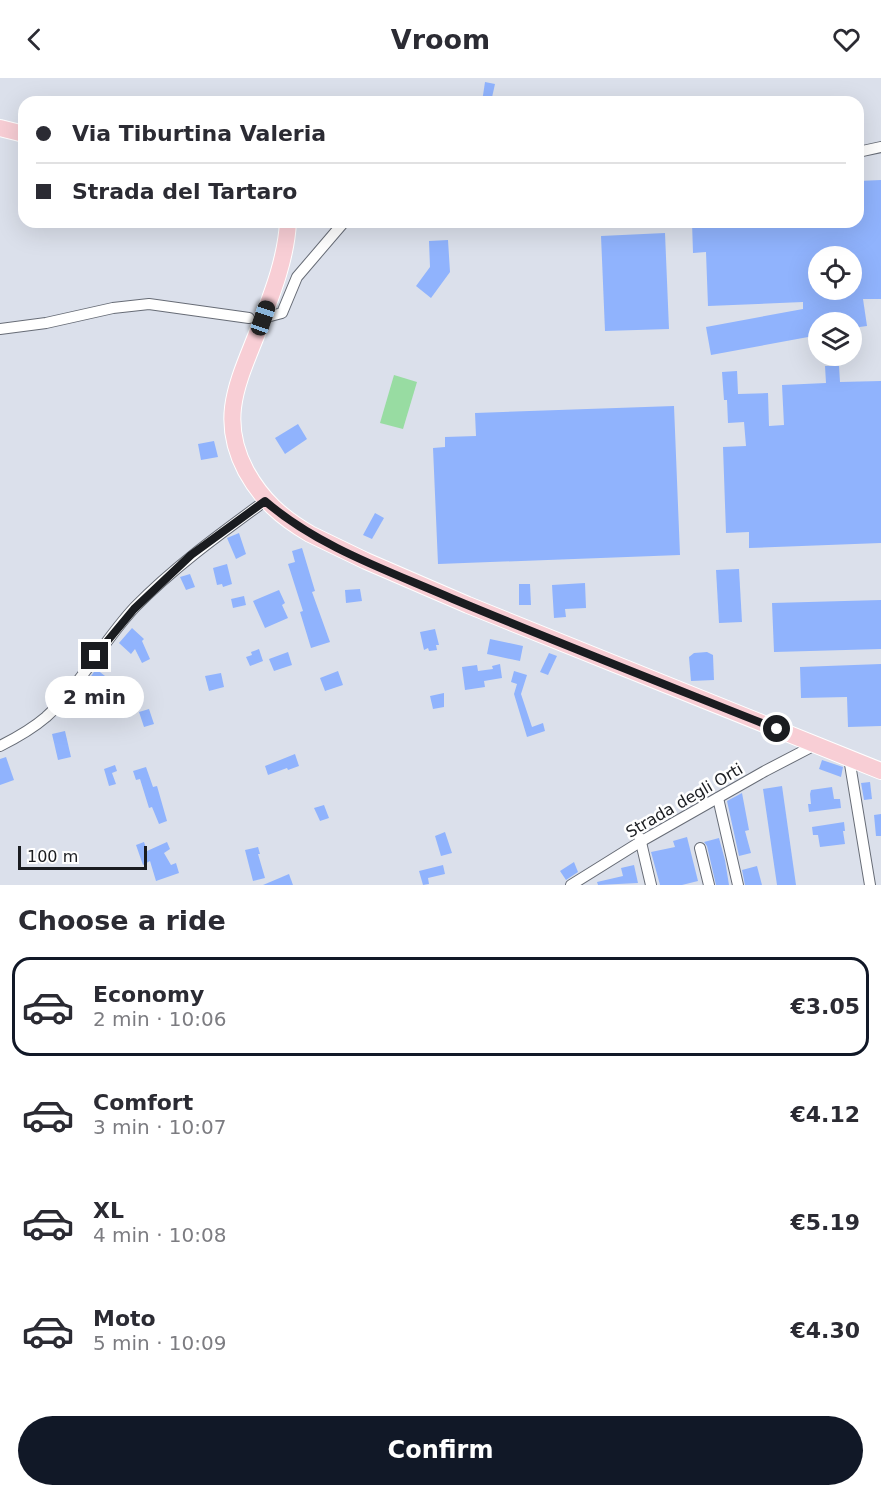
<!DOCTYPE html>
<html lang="en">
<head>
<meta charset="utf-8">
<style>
  body { margin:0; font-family:"DejaVu Sans",sans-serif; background:#f2f2f3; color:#2b2b33; height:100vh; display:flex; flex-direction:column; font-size:22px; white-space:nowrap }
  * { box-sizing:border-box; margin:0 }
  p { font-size:20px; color:#7c7c81 }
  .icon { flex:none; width:33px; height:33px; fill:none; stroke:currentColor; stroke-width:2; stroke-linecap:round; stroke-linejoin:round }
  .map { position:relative; height:807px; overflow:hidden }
  .side { display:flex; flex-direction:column; background:#fff; flex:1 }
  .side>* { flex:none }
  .hud { position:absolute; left:18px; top:18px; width:846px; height:132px; border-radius:18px; box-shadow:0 6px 24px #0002; display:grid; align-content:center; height:132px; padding:0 18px; background:#fff }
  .controls { position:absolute; left:808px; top:168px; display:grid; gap:12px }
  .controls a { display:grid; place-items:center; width:54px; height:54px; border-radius:50%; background:#fff; box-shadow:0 6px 24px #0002; font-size:30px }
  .scale { position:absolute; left:18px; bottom:15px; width:129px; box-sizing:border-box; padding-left:6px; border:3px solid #1a1c20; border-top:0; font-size:16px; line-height:21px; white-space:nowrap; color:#1a1c20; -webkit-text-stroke:4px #fff; paint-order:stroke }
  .end { position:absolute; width:27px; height:27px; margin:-14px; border:8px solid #1a1c20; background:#fff; box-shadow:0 0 0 3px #fff }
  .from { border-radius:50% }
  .bubble { position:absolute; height:42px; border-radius:21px; background:#fff; box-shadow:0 6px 24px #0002; font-size:20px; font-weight:800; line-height:42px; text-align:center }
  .car { position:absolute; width:18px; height:36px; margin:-18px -9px; border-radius:8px; box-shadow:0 0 4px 2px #0007; background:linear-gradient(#222 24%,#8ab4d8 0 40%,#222 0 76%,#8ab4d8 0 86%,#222 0) }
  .hud b { display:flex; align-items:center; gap:21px; height:57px; font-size:22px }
  .hud b+b { border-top:2px solid #e1e1e2 }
  .hud i { width:15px; height:15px; background:#2b2b33 }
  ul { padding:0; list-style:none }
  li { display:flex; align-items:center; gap:18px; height:99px; margin:0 12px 9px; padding:0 6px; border:3px solid transparent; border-radius:18px }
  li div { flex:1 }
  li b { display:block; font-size:22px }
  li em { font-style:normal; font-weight:800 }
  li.selected { border-color:#111827 }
  li>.icon { width:54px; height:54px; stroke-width:1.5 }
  h2 { padding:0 18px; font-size:27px; line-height:72px }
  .cta { display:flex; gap:12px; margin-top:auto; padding:12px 18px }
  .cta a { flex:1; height:69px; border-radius:36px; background:#111827; color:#fff; font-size:24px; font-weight:800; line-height:69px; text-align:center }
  header { display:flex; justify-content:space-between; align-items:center; height:78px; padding:0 18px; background:#fff; font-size:27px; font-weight:800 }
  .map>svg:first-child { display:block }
  .green { fill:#98dca2 }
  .building { fill:#90b3fd; fill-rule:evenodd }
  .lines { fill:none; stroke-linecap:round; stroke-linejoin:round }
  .street-casing { stroke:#676c76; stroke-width:12 }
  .primary-casing { stroke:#fff; stroke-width:18 }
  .street { stroke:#fff; stroke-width:10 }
  .primary { stroke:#f8ced5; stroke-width:16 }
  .route { stroke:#1a1c20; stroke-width:8 }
  .labels { text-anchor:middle; stroke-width:5; stroke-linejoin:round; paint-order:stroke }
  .street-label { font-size:16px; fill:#1a1c20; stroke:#fff }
</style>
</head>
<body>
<header><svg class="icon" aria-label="back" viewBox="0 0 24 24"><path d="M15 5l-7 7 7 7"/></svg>Vroom<svg class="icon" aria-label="heart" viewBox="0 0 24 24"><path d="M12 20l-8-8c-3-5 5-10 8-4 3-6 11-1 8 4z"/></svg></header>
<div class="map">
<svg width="881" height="807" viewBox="0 0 881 807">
  <rect width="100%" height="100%" fill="#dbe0eb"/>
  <polygon class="green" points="394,297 417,304 403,351 380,345"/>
  <g class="building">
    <polygon points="485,4 495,6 491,24 482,24"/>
    <path d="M 881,102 L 881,221 L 863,221 L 867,248 L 852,250 L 852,244 L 819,244 L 819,257 L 711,277 L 706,249 L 803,231 L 803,224 L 708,228 L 706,174 L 693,175 L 692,144 L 858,144 L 858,103 ZM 819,178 L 852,178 L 852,212 L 819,212 Z"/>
    <polygon points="665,155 669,251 605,253 601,158"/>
    <polygon points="448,162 450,194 431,220 416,208 430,189 429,163"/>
    <polygon points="825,288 839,288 840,304 881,303 881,465 749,470 749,454 726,455 723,369 746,368 744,344 728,345 727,322 724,322 722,294 737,293 738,316 768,315 769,348 784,347 782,307 826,305"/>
    <polygon points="674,328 680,477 438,486 433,370 445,369 445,359 476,358 475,335"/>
    <polygon points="298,346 307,361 285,376 275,360"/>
    <polygon points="214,363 218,379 201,382 198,366"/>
    <polygon points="375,435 384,440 372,461 363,457"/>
    <polygon points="239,455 246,476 236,481 227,460"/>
    <polygon points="302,470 315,513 312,514 330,564 311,570 300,534 303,533 288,486 295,484 292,473"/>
    <polygon points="227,486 232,506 223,509 222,506 217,507 213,490"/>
    <polygon points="739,491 742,544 719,545 716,492"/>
    <polygon points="190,496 195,509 186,512 180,499"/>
    <polygon points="585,505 586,530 565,531 566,539 554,540 552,507"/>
    <polygon points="519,506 530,506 531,527 519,527"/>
    <polygon points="360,511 362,523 346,525 345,512"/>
    <polygon points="279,512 285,525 282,527 288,540 265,550 253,523"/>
    <polygon points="244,518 246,527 233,530 231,521"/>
    <polygon points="881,522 881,571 774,574 772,525"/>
    <polygon points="132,550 144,561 142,563 150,581 142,585 135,571 131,576 119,565"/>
    <polygon points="435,551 439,567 436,567 437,572 429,573 428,570 424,572 420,554"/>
    <polygon points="490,561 523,568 520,583 487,576"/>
    <polygon points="259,571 263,583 250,588 246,579 252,577 251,574"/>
    <polygon points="288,574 292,587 274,593 269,581"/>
    <polygon points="707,574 713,577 714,602 691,603 689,579 694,575"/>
    <polygon points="549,575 557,578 548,597 540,594"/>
    <polygon points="500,586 502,600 484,603 485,609 465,612 462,589 477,587 478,593 493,591 492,588"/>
    <polygon points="881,586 881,648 848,649 847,619 801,620 800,589"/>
    <polygon points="96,591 105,598 95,610 87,604"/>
    <polygon points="338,593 343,607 325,613 320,600"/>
    <polygon points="514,593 527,597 521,616 532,649 543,645 545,653 527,659 514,616 517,606 511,604"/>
    <polygon points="221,595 224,609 209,613 205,598"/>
    <polygon points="444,615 444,629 433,631 430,618"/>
    <polygon points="149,631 154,646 144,649 139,634"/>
    <polygon points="65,653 71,679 58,682 52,656"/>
    <polygon points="295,676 299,688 288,692 287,690 268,697 265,688"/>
    <polygon points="6,679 14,702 0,707 0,681"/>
    <polygon points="822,682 843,689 841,699 819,691"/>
    <polygon points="115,687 117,693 112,695 116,706 109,708 104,691"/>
    <polygon points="146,689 153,709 157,708 167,743 159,746 152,729 149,730 140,701 136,702 133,693"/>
    <polygon points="870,704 872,721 864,722 861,705"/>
    <polygon points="782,708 796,807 777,807 763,711"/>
    <polygon points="832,709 834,721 840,721 841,730 809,734 808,726 811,726 810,716 811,712"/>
    <polygon points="742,715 749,752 745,753 751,775 739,778 727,723"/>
    <polygon points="324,727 329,740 320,743 314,730"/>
    <polygon points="881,736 881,758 876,758 874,737"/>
    <polygon points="844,744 845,753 843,753 845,766 820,769 818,757 813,757 812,749"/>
    <polygon points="445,754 452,775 441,778 435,758"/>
    <polygon points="687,759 698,803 682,807 660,807 651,774 675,769 673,763"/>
    <polygon points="719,760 725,782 729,807 716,807 707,768 704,764"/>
    <polygon points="144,764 147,773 167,764 170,771 164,775 171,787 176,785 179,795 156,803 150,783 143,787 136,767"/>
    <polygon points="258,769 260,776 258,776 265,800 253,803 245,772"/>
    <polygon points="574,784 578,794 566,802 560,793"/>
    <polygon points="443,787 445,796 428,800 429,806 423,807 419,793"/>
    <polygon points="634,787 638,805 598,807 597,804 623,798 621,790"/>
    <polygon points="757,788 762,807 745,807 742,792"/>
    <polygon points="289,796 293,807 263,807"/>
  </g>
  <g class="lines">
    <g class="street-casing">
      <g id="street">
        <polyline points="858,74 881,69"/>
        <polyline points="263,240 282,235 297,199 344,144"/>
        <polyline points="0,251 46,245 113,230 149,226 249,240"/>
        <path d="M 0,668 C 16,660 32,651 46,639 C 80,608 103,563 135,529 C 174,489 220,456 265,423"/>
        <polyline points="849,680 870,807"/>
        <polyline points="718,720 738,807"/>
        <polyline points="640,760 651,807"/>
        <polyline points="700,770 709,807"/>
        <polyline points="571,807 640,764 765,693 815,667"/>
      </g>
    </g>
    <g class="primary-casing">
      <g id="primary">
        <polyline points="0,50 24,56"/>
        <path d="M 288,144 C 286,183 270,221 256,258 C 237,306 219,342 246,393 C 262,422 281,439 310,456 L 366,483 L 468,527 L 881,693"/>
      </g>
    </g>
    <use href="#street" class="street"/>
    <use href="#primary" class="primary"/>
  </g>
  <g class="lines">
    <path class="route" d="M 95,578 L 134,531 L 191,477 L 265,423 C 318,469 389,493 453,521 C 561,566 669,608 777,651"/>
  </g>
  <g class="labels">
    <g class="street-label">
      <text transform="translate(684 722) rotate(-30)" y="6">Strada degli Orti</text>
    </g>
  </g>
</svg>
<div class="controls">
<a><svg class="icon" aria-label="locate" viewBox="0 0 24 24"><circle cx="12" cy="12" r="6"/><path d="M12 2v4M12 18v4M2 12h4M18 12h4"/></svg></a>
<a><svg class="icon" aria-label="layers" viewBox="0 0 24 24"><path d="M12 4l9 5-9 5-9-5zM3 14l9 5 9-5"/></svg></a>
</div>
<div class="scale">100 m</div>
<i class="end from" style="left:777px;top:651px"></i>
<i class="end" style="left:95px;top:578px"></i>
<div class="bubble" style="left:45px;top:598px;width:99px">2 min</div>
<i class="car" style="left:263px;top:240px;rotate:19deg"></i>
<div class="hud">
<b><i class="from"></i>Via Tiburtina Valeria</b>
<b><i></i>Strada del Tartaro</b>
</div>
</div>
<section class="side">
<h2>Choose a ride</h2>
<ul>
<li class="selected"><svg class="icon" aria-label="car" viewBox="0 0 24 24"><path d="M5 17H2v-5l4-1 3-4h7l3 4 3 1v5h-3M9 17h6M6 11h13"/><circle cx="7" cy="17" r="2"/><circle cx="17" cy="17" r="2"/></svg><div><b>Economy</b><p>2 min · 10:06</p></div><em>€3.05</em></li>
<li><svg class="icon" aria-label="car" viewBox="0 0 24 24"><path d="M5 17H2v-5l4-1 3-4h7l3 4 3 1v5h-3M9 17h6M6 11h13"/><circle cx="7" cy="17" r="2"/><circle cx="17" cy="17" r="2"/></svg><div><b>Comfort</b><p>3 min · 10:07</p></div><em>€4.12</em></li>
<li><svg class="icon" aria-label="car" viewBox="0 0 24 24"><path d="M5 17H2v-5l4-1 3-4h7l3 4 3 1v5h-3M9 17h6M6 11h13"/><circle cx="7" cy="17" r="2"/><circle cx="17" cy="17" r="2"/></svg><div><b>XL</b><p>4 min · 10:08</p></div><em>€5.19</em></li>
<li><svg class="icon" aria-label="car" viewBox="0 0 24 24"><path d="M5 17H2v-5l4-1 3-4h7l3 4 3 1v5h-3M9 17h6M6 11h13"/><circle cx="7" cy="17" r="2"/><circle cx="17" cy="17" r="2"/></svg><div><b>Moto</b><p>5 min · 10:09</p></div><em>€4.30</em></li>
</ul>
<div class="cta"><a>Confirm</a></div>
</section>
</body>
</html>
